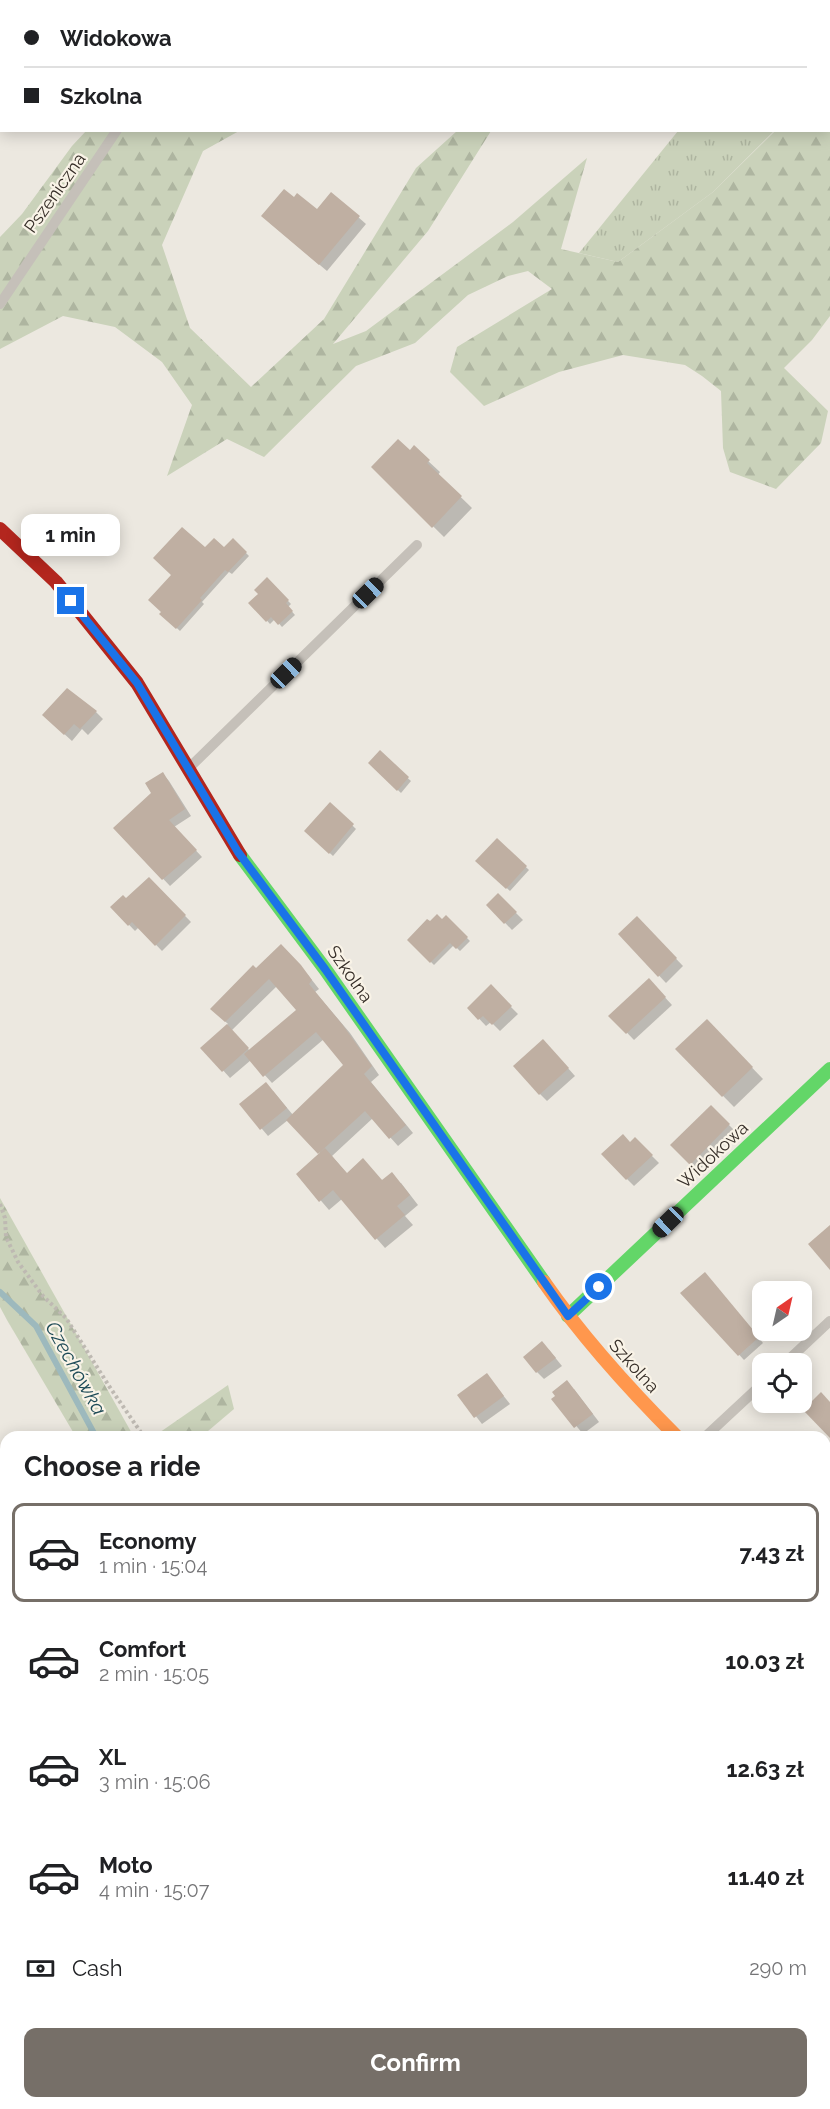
<!DOCTYPE html>
<html lang="en">
<head>
<meta charset="utf-8">
<style>
  body { margin:0; font-family:Raleway,sans-serif; background:#f2f2f2; color:#202124; height:100vh; display:flex; flex-direction:column; font-size:22px; white-space:nowrap }
  * { box-sizing:border-box; margin:0 }
  p { font-size:20px; color:#757577 }
  .icon { flex:none; width:33px; height:33px; fill:none; stroke:currentColor; stroke-width:2; stroke-linecap:round; stroke-linejoin:round }
  .map { position:relative; flex:1; overflow:hidden }
  .details { position:absolute; left:0px; top:1431px; width:831px; height:678px; display:flex; flex-direction:column; background:#fff; border-radius:18px 18px 0 0; box-shadow:0 3px 15px #0003 }
  .details>* { flex:none }
  .guide { position:absolute; left:0px; top:0px; width:831px; height:132px; box-shadow:0 3px 15px #0003; display:grid; align-content:center; height:132px; padding:0 24px; background:#fff }
  .needle { width:39px; rotate:34deg }
  .tools { position:absolute; left:752px; top:1281px; display:grid; gap:12px }
  .tools a { display:grid; place-items:center; width:60px; height:60px; border-radius:12px; background:#fff; box-shadow:0 3px 15px #0003; font-size:30px }
  .end { position:absolute; width:27px; height:27px; margin:-14px; border:8px solid #1a73e8; background:#fff; box-shadow:0 0 0 3px #fff }
  .from { border-radius:50% }
  .bubble { position:absolute; height:42px; border-radius:12px; background:#fff; box-shadow:0 3px 15px #0003; font-size:20px; font-weight:700; line-height:42px; text-align:center }
  .car { position:absolute; width:18px; height:36px; margin:-18px -9px; border-radius:8px; box-shadow:0 0 4px 2px #0007; background:linear-gradient(#222 24%,#8ab4d8 0 40%,#222 0 76%,#8ab4d8 0 86%,#222 0) }
  .guide b { display:flex; align-items:center; gap:21px; height:57px; font-size:22px }
  .guide b+b { border-top:2px solid #e0e0e0 }
  .guide i { width:15px; height:15px; background:#202124 }
  ul { padding:0; list-style:none }
  li { display:flex; align-items:center; gap:18px; height:99px; margin:0 12px 9px; padding:0 12px; border:3px solid transparent; border-radius:12px }
  li div { flex:1 }
  li b { display:block; font-size:22px }
  li em { font-style:normal; font-weight:700 }
  li.on { border-color:#766f68 }
  li>.icon { width:54px; height:54px; stroke-width:1.5 }
  h2 { padding:0 24px; font-size:27px; line-height:72px }
  .pay { display:flex; align-items:center; gap:15px; height:66px; padding:0 24px; font-size:22px }
  .pay p { margin-inline-start:auto }
  .button { display:flex; gap:12px; margin-top:auto; padding:12px 24px }
  .button a { flex:1; height:69px; border-radius:12px; background:#766f68; color:#fff; font-size:24px; font-weight:700; line-height:69px; text-align:center }
  .map>svg:first-child { display:block }
  .grass { fill:url(#grass-tufts) }
  .forest { fill:url(#forest-firs) }
  .shadow { fill:#0003; fill-rule:evenodd }
  .lines { fill:none; stroke-linecap:round; stroke-linejoin:round }
  .stream { stroke:#9db9bd; stroke-width:6 }
  .building { fill:#bfafa2 }
  .path { stroke:#beb9b2; stroke-width:4; stroke-dasharray:3 3; stroke-linecap:butt }
  .lane { stroke:#c5c0b9; stroke-width:10 }
  .fast { stroke:#63d668; stroke-width:14 }
  .slow { stroke:#ff974d; stroke-width:14 }
  .jam { stroke:#b3261e; stroke-width:14 }
  .route { stroke:#1a73e8; stroke-width:8 }
  .labels { text-anchor:middle; stroke-width:4.5; stroke-linejoin:round; paint-order:stroke }
  .street-label { font-size:18px; fill:#362e28; stroke:#f9f3e7 }
  .water-label { font-size:20px; font-style:italic; fill:#1e4b57; stroke:#f9f3e7 }
</style>
</head>
<body>
<div class="map">
<svg width="830" height="2109" viewBox="0 0 830 2109">
  <defs>
    <pattern id="grass-tufts" width="24" height="20" patternUnits="userSpaceOnUse" patternTransform="scale(1.5)"><rect width="24" height="20" fill="#cad2ba"/><path d="M3 7l-1-3M5 7V3M7 7l1-3M15 17l-1-3M17 17v-4M19 17l1-3" fill="none" stroke="#aeb5a0"/></pattern>
    <pattern id="forest-firs" width="22" height="20" patternUnits="userSpaceOnUse" patternTransform="scale(1.5)"><rect width="22" height="20" fill="#cad2ba"/><path d="M5 1l3.5 6h-7zM16 11l3.5 6h-7z" fill="#aeb5a0"/></pattern>
  </defs>
  <rect width="100%" height="100%" fill="#ece8e0"/>
  <g class="grass">
    <polygon points="678,131 774,131 713,192 618,262 579,253"/>
    <polygon points="6,1606 6,1880 0,1884 0,1608"/>
  </g>
  <g class="forest">
    <polygon points="830,76 830,316 812,340 784,368 828,411 821,443 776,489 730,472 723,448 721,391 702,376 685,365 623,355 559,372 484,406 450,372 457,347 552,289 528,271 508,276 468,295 415,343 356,366 264,457 227,439 167,476 192,405 162,362 115,327 63,316 0,349 0,237 22,214 72,146 86,131 239,131 203,151 162,245 190,328 251,387 324,319 416,168 457,131 491,131 428,231 333,344 366,331 513,222 587,158 561,249 618,262 713,192 775,131 830,130"/>
    <polygon points="0,1198 134,1437 76,1437 7,1320 0,1307"/>
    <polygon points="228,1385 234,1409 201,1437 153,1437"/>
    <polygon points="6,1587 6,1679 0,1648 0,1590"/>
    <polygon points="459,2103 767,2103 784,2109 463,2109"/>
  </g>
  <g class="shadow">
    <polygon points="332,194 366,224 327,271 270,223 294,199 317,211"/>
    <polygon points="414,448 440,472 438,475 472,508 444,537 373,467 410,452"/>
    <polygon points="233,540 249,556 232,574 229,572 202,602 204,604 180,631 162,614 205,550 225,549"/>
    <polygon points="267,579 291,604 288,607 295,615 282,627 275,619 270,624 251,603 260,594"/>
    <polygon points="96,712 103,719 88,735 82,729 72,741 51,722"/>
    <polygon points="380,753 411,781 401,793 370,763"/>
    <polygon points="163,774 169,781 191,816 174,827 202,857 170,886 115,828 153,793"/>
    <polygon points="330,804 356,829 333,856 306,831"/>
    <polygon points="497,840 529,870 510,891 477,861"/>
    <polygon points="149,879 191,922 162,951 139,927 135,931 112,907 126,901"/>
    <polygon points="498,895 523,920 512,930 488,905"/>
    <polygon points="446,917 470,941 460,951 454,945 434,965 409,940"/>
    <polygon points="637,918 683,966 666,983 620,934"/>
    <path d="M 256,970 L 308,975 L 319,989 L 315,992 L 350,1033 L 379,1075 L 371,1082 L 413,1133 L 398,1146 L 373,1118 L 332,1156 L 347,1174 L 401,1183 L 418,1205 L 405,1216 L 413,1225 L 385,1248 L 342,1199 L 329,1210 L 298,1174 L 321,1154 L 288,1120 L 268,1136 L 241,1104 L 273,1091 L 293,1115 L 346,1065 L 324,1039 L 272,1083 L 251,1060 L 230,1078 L 203,1048 L 228,1024 L 212,1009 ZM 277,986 L 298,1010 L 250,1051 L 231,1031 Z"/>
    <polygon points="649,980 672,1005 634,1040 611,1016"/>
    <polygon points="491,987 518,1014 500,1031 491,1022 486,1026 469,1008"/>
    <polygon points="707,1021 763,1079 734,1107 677,1049"/>
    <polygon points="550,1048 575,1076 547,1101 540,1094"/>
    <polygon points="711,1107 736,1132 698,1171 673,1145"/>
    <polygon points="635,1139 659,1163 634,1186 627,1179 631,1143"/>
    <polygon points="710,1279 763,1343 744,1360 682,1293"/>
    <polygon points="549,1350 562,1366 544,1379 537,1372"/>
    <polygon points="487,1375 510,1404 482,1424 460,1396"/>
    <polygon points="574,1389 599,1422 583,1434 554,1399"/>
    <polygon points="825,1655 830,1661 830,1683 825,1686"/>
  </g>
  <g class="lines">
    <g class="stream">
      <polyline points="0,1292 36,1326 96,1437"/>
      <polyline points="610,2103 617,2109"/>
    </g>
  </g>
  <g class="building">
    <polygon points="284,189 294,197 297,193 317,209 331,192 360,216 319,265 261,216"/>
    <polygon points="398,439 410,450 414,445 430,460 427,463 462,496 432,528 371,467"/>
    <polygon points="182,527 205,547 214,538 224,547 233,538 247,552 228,572 225,570 200,598 202,600 176,629 159,614 161,612 148,600 171,575 153,558"/>
    <polygon points="267,577 289,600 286,603 293,611 278,625 271,617 266,622 248,603 258,594 254,590"/>
    <polygon points="67,688 97,711 80,729 74,724 64,735 42,715"/>
    <polygon points="380,750 409,777 397,791 368,763"/>
    <polygon points="163,772 185,809 169,820 197,850 162,880 113,828 151,793 145,783"/>
    <polygon points="330,802 354,824 329,854 304,831"/>
    <polygon points="497,838 527,866 506,889 475,861"/>
    <polygon points="149,877 186,915 155,946 132,922 128,926 110,907 123,895 126,898"/>
    <polygon points="498,893 517,912 504,924 486,905"/>
    <polygon points="437,914 442,919 446,915 468,937 456,949 450,943 430,963 407,940 427,919 430,921"/>
    <polygon points="637,916 677,958 658,977 618,934"/>
    <polygon points="281,944 301,965 312,980 309,984 342,1024 372,1066 364,1074 406,1125 389,1139 365,1111 318,1154 286,1120 343,1065 316,1032 263,1077 244,1054 296,1010 269,979 225,1022 210,1009 253,965 256,968"/>
    <polygon points="649,978 666,997 626,1034 608,1016"/>
    <polygon points="491,984 512,1006 492,1025 483,1016 478,1020 467,1008"/>
    <polygon points="707,1019 753,1067 722,1097 675,1049"/>
    <polygon points="227,1024 249,1048 222,1072 200,1048"/>
    <polygon points="543,1039 569,1068 539,1095 513,1066"/>
    <polygon points="266,1082 287,1108 260,1130 239,1104"/>
    <polygon points="711,1105 730,1124 690,1165 670,1145"/>
    <polygon points="623,1134 630,1142 635,1137 653,1155 626,1180 601,1154"/>
    <polygon points="325,1148 347,1173 363,1158 382,1180 392,1172 410,1195 397,1206 405,1215 375,1240 333,1190 319,1202 296,1174"/>
    <polygon points="830,1225 830,1270 808,1244"/>
    <polygon points="705,1272 759,1337 738,1356 680,1293"/>
    <polygon points="542,1341 556,1358 536,1373 523,1357"/>
    <polygon points="487,1373 504,1396 474,1418 457,1395"/>
    <polygon points="567,1380 593,1414 574,1428 551,1399 555,1396 552,1392"/>
    <polygon points="821,1392 830,1402 830,1438 803,1410"/>
  </g>
  <g class="lines">
    <g class="path">
      <polyline points="0,1204 5,1218 6,1237 18,1262 43,1296 66,1318 109,1386 144,1437"/>
      <polyline points="728,2103 739,2109"/>
    </g>
    <g class="lane">
      <polyline points="218,2 219,0"/>
      <polyline points="0,304 117,130"/>
      <polyline points="189,768 417,545"/>
      <polyline points="784,1364 830,1321"/>
      <polyline points="705,1437 762,1384"/>
    </g>
    <g class="fast">
      <polyline points="240,855 325,969 544,1282"/>
      <polyline points="568,1316 830,1069"/>
      <polyline points="825,1569 830,1573"/>
    </g>
    <path class="slow" d="M 544,1282 C 583,1338 629,1389 677,1437"/>
    <polyline class="jam" points="0,529 56,582 137,683 240,855"/>
  </g>
  <g class="lines">
    <polyline class="route" points="71,601 137,683 238,852 325,969 568,1316 599,1287"/>
  </g>
  <g class="labels">
    <g class="street-label">
      <text transform="translate(55 193) rotate(-55)" y="6">Pszeniczna</text>
      <text transform="translate(350 974) rotate(55)" y="6">Szkolna</text>
      <text transform="translate(713 1155) rotate(-43)" y="6">Widokowa</text>
      <text transform="translate(634 1366) rotate(48)" y="6">Szkolna</text>
    </g>
    <g class="water-label">
      <text transform="translate(76 1368) rotate(61)" y="7">Czechówka</text>
    </g>
  </g>
</svg>
<div class="tools">
<a><svg class="needle" viewBox="-14 -14 28 28"><path d="M0-13l5 13h-10z" fill="#e53935"/><path d="M0 13l5-13h-10z" fill="#757577"/></svg></a>
<a><svg class="icon" aria-label="locate" viewBox="0 0 24 24"><circle cx="12" cy="12" r="6"/><path d="M12 2v4M12 18v4M2 12h4M18 12h4"/></svg></a>
</div>
<i class="end from" style="left:599px;top:1287px"></i>
<i class="end" style="left:71px;top:601px"></i>
<div class="bubble" style="left:21px;top:514px;width:99px">1 min</div>
<i class="car" style="left:368px;top:593px;rotate:46deg"></i>
<i class="car" style="left:286px;top:673px;rotate:46deg"></i>
<i class="car" style="left:668px;top:1222px;rotate:226deg"></i>
<div class="guide">
<b><i class="from"></i>Widokowa</b>
<b><i></i>Szkolna</b>
</div>
<section class="details">
<h2>Choose a ride</h2>
<ul>
<li class="on"><svg class="icon" aria-label="car" viewBox="0 0 24 24"><path d="M5 17H2v-5l4-1 3-4h7l3 4 3 1v5h-3M9 17h6M6 11h13"/><circle cx="7" cy="17" r="2"/><circle cx="17" cy="17" r="2"/></svg><div><b>Economy</b><p>1 min · 15:04</p></div><em>7.43 zł</em></li>
<li><svg class="icon" aria-label="car" viewBox="0 0 24 24"><path d="M5 17H2v-5l4-1 3-4h7l3 4 3 1v5h-3M9 17h6M6 11h13"/><circle cx="7" cy="17" r="2"/><circle cx="17" cy="17" r="2"/></svg><div><b>Comfort</b><p>2 min · 15:05</p></div><em>10.03 zł</em></li>
<li><svg class="icon" aria-label="car" viewBox="0 0 24 24"><path d="M5 17H2v-5l4-1 3-4h7l3 4 3 1v5h-3M9 17h6M6 11h13"/><circle cx="7" cy="17" r="2"/><circle cx="17" cy="17" r="2"/></svg><div><b>XL</b><p>3 min · 15:06</p></div><em>12.63 zł</em></li>
<li><svg class="icon" aria-label="car" viewBox="0 0 24 24"><path d="M5 17H2v-5l4-1 3-4h7l3 4 3 1v5h-3M9 17h6M6 11h13"/><circle cx="7" cy="17" r="2"/><circle cx="17" cy="17" r="2"/></svg><div><b>Moto</b><p>4 min · 15:07</p></div><em>11.40 zł</em></li>
</ul>
<div class="pay"><svg class="icon" aria-label="cash" viewBox="0 0 24 24"><path d="M3 7h18v10H3z"/><circle cx="12" cy="12" r="2"/></svg>Cash<p>290 m</p></div>
<div class="button"><a>Confirm</a></div>
</section>
</div>
</body>
</html>
